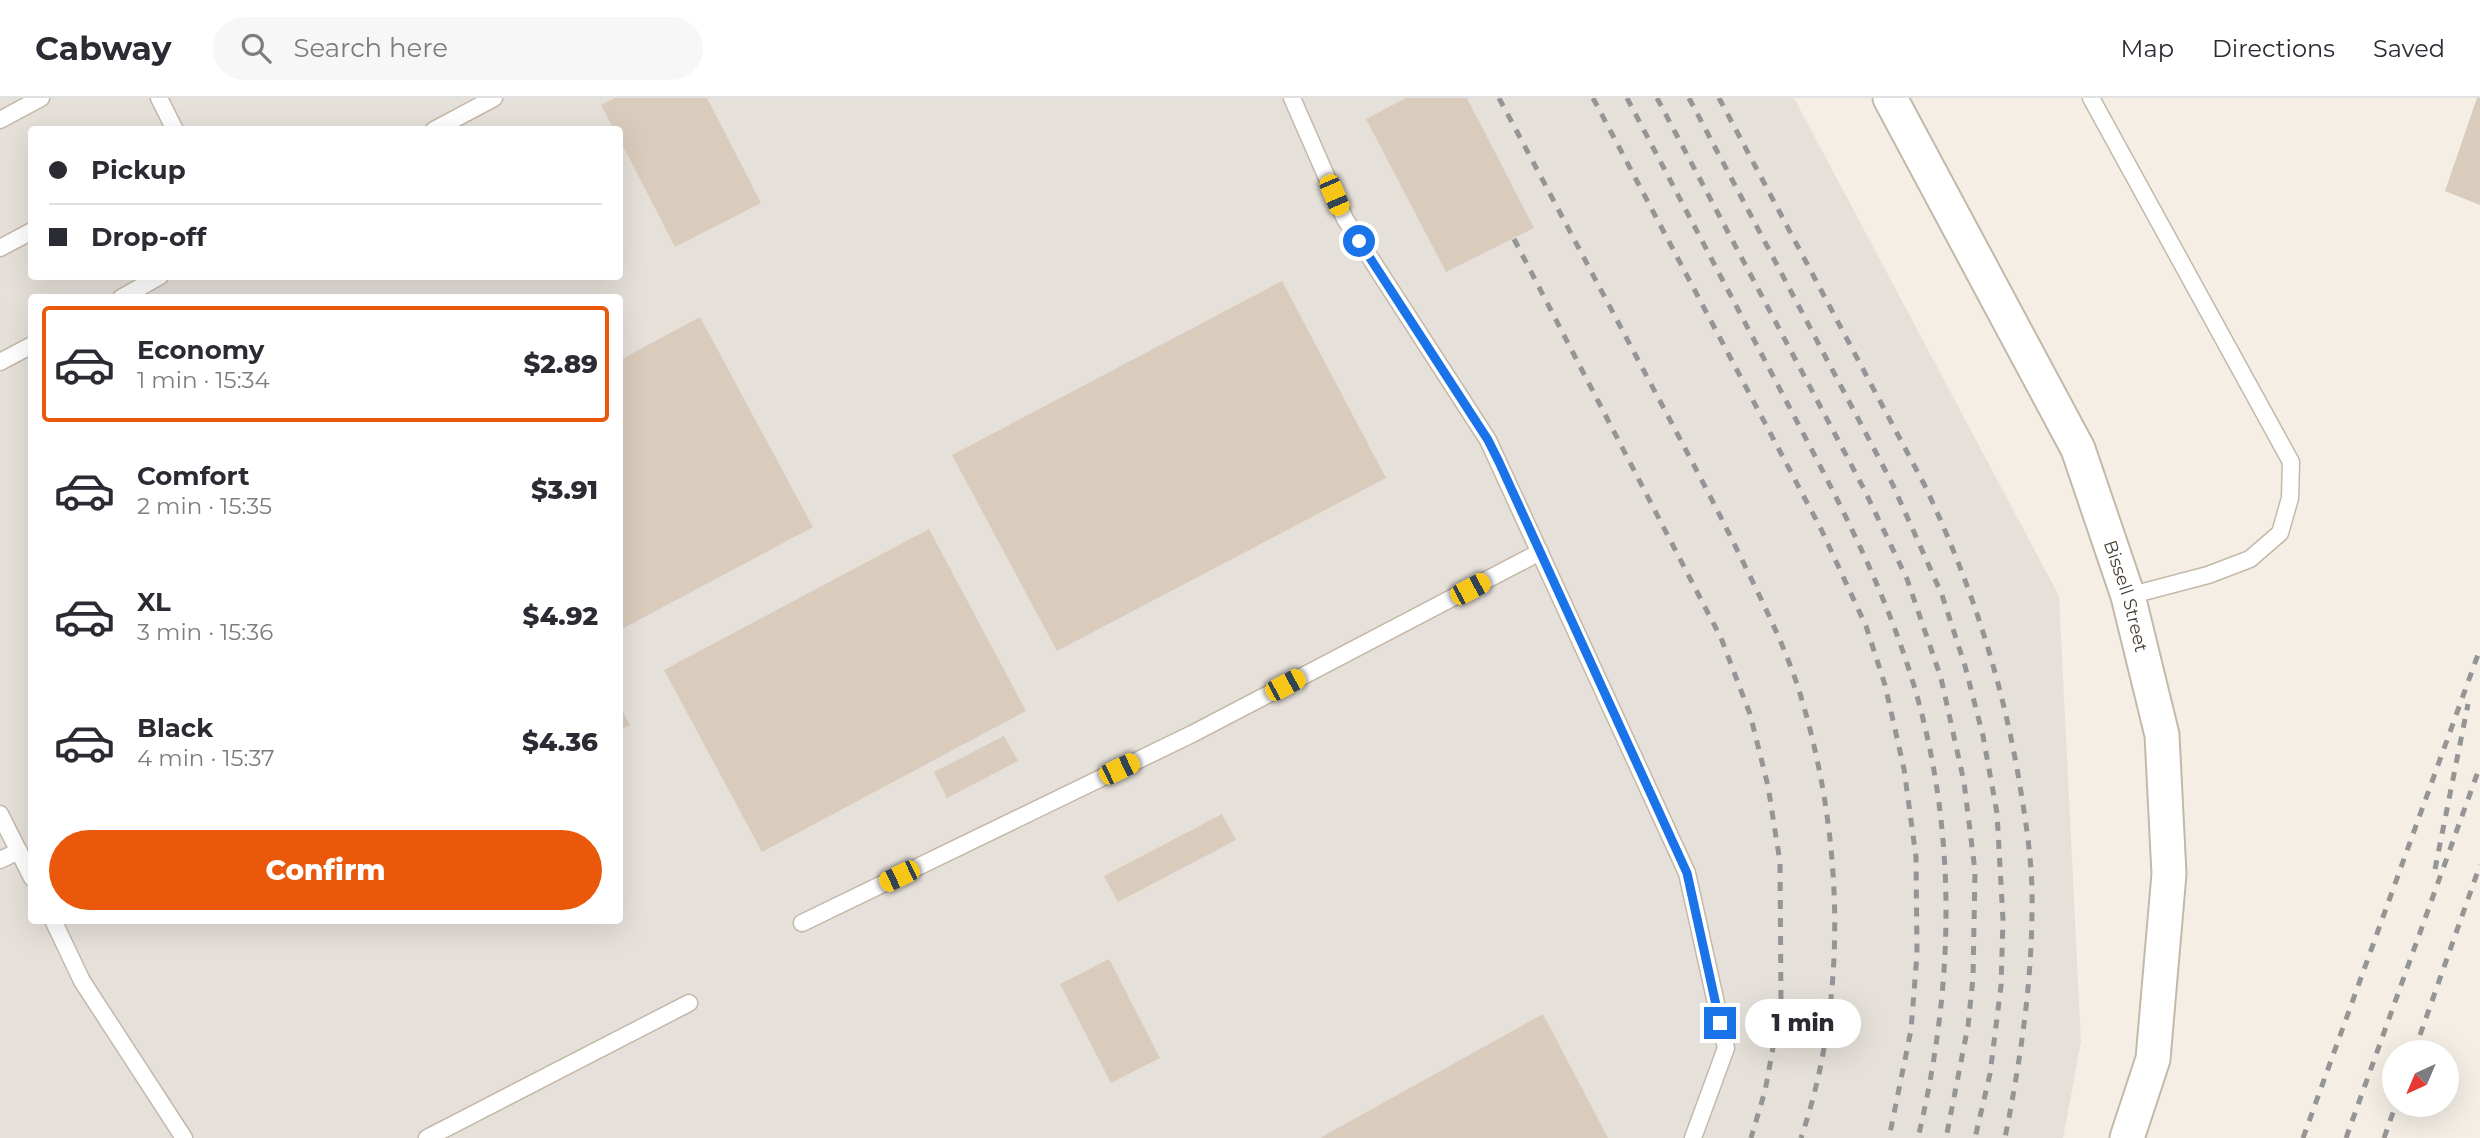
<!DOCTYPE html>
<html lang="en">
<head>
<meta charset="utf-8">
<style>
  body { margin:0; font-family:Montserrat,sans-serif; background:#f7f7f7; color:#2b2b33; height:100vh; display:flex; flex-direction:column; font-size:26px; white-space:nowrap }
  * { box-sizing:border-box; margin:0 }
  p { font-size:23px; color:#7c7c81 }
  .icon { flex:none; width:38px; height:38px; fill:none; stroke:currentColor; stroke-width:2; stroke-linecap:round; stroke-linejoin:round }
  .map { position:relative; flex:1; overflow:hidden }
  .details { position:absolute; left:28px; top:196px; width:595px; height:630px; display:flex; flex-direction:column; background:#fff; border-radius:7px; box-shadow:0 7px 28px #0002 }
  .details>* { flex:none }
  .hud { position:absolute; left:28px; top:28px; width:595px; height:154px; border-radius:7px; box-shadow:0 7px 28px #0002; display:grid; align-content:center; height:154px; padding:0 21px; background:#fff }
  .needle { width:46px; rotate:224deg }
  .buttons { position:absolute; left:2382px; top:942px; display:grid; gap:14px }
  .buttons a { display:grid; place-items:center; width:77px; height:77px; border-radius:50%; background:#fff; box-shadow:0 7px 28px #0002; font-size:35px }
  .end { position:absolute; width:32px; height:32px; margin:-16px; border:9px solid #1a73e8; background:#fff; box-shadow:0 0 0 4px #fff }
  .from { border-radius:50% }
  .bubble { position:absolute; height:49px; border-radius:24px; background:#fff; box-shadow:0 7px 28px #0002; font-size:23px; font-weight:800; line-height:49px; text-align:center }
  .car { position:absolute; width:21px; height:42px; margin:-21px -10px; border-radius:9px; box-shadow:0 0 5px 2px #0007; background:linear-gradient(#f5c518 24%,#345 0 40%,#f5c518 0 76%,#345 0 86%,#f5c518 0) }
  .hud b { display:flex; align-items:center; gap:24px; height:66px; font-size:26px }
  .hud b+b { border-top:2px solid #e1e1e2 }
  .hud i { width:18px; height:18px; background:#2b2b33 }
  ul { padding:12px 0 0; list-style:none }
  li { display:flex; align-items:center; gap:21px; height:116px; margin:0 14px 10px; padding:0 7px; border:4px solid transparent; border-radius:7px }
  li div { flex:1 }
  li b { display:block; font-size:26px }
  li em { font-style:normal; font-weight:800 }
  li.on { border-color:#ea580c }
  li>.icon { width:63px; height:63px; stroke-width:1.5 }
  .cta { display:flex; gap:14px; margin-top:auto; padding:14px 21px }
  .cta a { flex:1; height:80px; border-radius:42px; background:#ea580c; color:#fff; font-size:28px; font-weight:800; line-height:80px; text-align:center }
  header { display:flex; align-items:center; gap:42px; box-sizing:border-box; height:98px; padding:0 35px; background:#fff; border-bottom:2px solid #e1e1e2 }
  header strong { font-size:33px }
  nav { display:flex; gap:38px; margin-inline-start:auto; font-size:24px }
  .search { width:490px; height:63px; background:#f7f7f7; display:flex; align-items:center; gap:18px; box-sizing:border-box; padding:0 24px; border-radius:38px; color:#7c7c81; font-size:26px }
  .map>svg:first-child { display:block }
  .industrial { fill:#e6e0da; fill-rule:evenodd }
  .building { fill:#daccbc }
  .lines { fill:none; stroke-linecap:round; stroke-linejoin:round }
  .service-casing { stroke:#c4b8a9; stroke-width:19 }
  .minor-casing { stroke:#c4b8a9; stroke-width:37 }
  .service { stroke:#fff; stroke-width:16 }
  .minor { stroke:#fff; stroke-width:33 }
  .rail { stroke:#959595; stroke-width:5; stroke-dasharray:9 9; stroke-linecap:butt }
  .route { stroke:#1a73e8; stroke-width:9 }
  .labels { text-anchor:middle; stroke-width:5; stroke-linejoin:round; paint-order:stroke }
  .street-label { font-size:18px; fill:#473e34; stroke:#fff }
</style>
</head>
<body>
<header>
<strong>Cabway</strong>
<div class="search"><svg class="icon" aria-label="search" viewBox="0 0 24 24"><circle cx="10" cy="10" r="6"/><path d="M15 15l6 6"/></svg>Search here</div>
<nav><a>Map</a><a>Directions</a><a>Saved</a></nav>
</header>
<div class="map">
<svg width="2480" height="1040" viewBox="0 0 2480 1040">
  <rect width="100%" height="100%" fill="#f4eee5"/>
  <path class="industrial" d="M 0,0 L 1794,0 L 2059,498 L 2081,944 L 2063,1040 L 0,1040 ZM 32,32 L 620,32 L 620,178 L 32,178 ZM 32,200 L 620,200 L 620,822 L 32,822 Z"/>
  <g class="building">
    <polygon points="615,0 707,0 761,105 675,149 620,42 620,32 614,32 601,7"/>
    <polygon points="1406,0 1467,0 1534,130 1446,174 1366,21"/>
    <polygon points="2477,0 2480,0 2480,107 2445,93"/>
    <polygon points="1282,183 1386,380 1057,553 952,357"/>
    <polygon points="700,219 813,429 620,532 620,262"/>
    <polygon points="929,431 1026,613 762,754 664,572"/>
    <polygon points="620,608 630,627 620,632"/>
    <polygon points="1004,638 1018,663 947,700 934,674"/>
    <polygon points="1222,716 1236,742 1118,804 1104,778"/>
    <polygon points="1109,861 1160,960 1111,985 1060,886"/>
    <polygon points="1543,916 1608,1040 1320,1040"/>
  </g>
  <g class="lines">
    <g class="service-casing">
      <g id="service">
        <polyline points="159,0 175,32"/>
        <polyline points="1292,0 1345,121 1488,342 1687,775 1726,950 1693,1040"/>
        <polyline points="2091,0 2291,364 2290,400 2280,435 2250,461 2208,477 2128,498"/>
        <polyline points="0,22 41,0"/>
        <polyline points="434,32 494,0"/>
        <polyline points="0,150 32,133"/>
        <polyline points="121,200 160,178"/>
        <polyline points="0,264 32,247"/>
        <polyline points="0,716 32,780"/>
        <polyline points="0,762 19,753"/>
        <polyline points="53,822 82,883 184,1040"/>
        <polyline points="802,825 1192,636 1540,454"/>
        <polyline points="427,1040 689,905"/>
      </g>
    </g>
    <g class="minor-casing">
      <g id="minor">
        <path id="s1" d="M 1890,0 L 2078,351 L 2128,498 L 2162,637 L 2169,776 L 2153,961 L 2127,1040"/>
      </g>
    </g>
    <use href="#service" class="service"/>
    <use href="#minor" class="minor"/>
    <g class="rail">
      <path d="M 1499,0 C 1553,101 1606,202 1660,303 C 1689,358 1718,412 1745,468 C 1764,507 1783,545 1797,586 C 1843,730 1850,896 1801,1040"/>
      <polyline points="1593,0 1821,431 1866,528 1885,587 1904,671 1916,759 1917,856 1911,932 1889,1040"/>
      <path d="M 1627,0 C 1679,99 1731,198 1783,297 C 1834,394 1887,492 1917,598 C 1958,744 1953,893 1918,1040"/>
      <polyline points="1657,0 1864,391 1907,481 1941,580 1964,684 1975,773 1973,880 1968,928 1946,1040"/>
      <polyline points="1689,0 1892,385 1942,497 1965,568 1983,638 1997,715 2003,822 2001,888 1990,976 1975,1040"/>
      <path d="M 1719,0 L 1924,386 C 1970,483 2001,577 2019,682 C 2026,724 2033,767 2032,809 C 2032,887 2020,964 2005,1040"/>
      <polyline points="1514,141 1721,540 1750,616 1768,688 1780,764 1781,906 1765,993 1751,1040"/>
      <polyline points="2435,771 2468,606"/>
      <polyline points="2414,954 2480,767"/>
      <polyline points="2303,1040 2480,551"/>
      <polyline points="2346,1040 2480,668"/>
      <polyline points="2384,1040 2396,1006"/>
    </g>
  </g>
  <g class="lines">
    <polyline class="route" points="1359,143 1488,342 1499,364 1687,775 1720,925"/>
  </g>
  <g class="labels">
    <g class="street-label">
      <text dy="6" stroke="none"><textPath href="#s1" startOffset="553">Bissell Street</textPath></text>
    </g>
  </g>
</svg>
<div class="buttons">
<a><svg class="needle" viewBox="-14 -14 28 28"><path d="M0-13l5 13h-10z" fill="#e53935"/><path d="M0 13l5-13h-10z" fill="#7c7c81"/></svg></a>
</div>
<i class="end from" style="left:1359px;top:143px"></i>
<i class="end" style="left:1720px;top:925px"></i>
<div class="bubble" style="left:1745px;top:901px;width:116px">1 min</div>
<i class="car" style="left:1334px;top:97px;rotate:157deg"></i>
<i class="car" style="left:1470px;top:491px;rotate:62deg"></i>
<i class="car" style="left:1285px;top:587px;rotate:62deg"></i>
<i class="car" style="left:1119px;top:671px;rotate:64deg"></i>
<i class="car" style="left:899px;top:778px;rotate:244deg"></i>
<div class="hud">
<b><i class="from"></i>Pickup</b>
<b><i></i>Drop-off</b>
</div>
<section class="details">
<ul>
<li class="on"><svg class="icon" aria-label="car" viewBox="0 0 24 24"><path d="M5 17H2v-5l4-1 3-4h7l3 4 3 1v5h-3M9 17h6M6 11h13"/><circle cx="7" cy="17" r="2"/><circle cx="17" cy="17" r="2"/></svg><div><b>Economy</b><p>1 min · 15:34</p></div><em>$2.89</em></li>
<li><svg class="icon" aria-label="car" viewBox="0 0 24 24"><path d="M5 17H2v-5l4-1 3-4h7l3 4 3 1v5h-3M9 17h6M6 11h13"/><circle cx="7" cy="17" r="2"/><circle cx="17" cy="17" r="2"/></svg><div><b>Comfort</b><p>2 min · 15:35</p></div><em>$3.91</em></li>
<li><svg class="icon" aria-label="car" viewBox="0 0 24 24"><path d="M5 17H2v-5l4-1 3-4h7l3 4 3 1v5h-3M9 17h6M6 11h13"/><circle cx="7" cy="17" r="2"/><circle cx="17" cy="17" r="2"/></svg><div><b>XL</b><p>3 min · 15:36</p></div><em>$4.92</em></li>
<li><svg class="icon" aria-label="car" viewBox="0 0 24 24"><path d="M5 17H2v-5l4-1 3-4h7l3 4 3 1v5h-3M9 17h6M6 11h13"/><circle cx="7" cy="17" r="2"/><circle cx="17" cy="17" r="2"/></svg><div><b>Black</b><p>4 min · 15:37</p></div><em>$4.36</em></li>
</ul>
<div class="cta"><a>Confirm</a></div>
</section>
</div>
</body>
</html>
